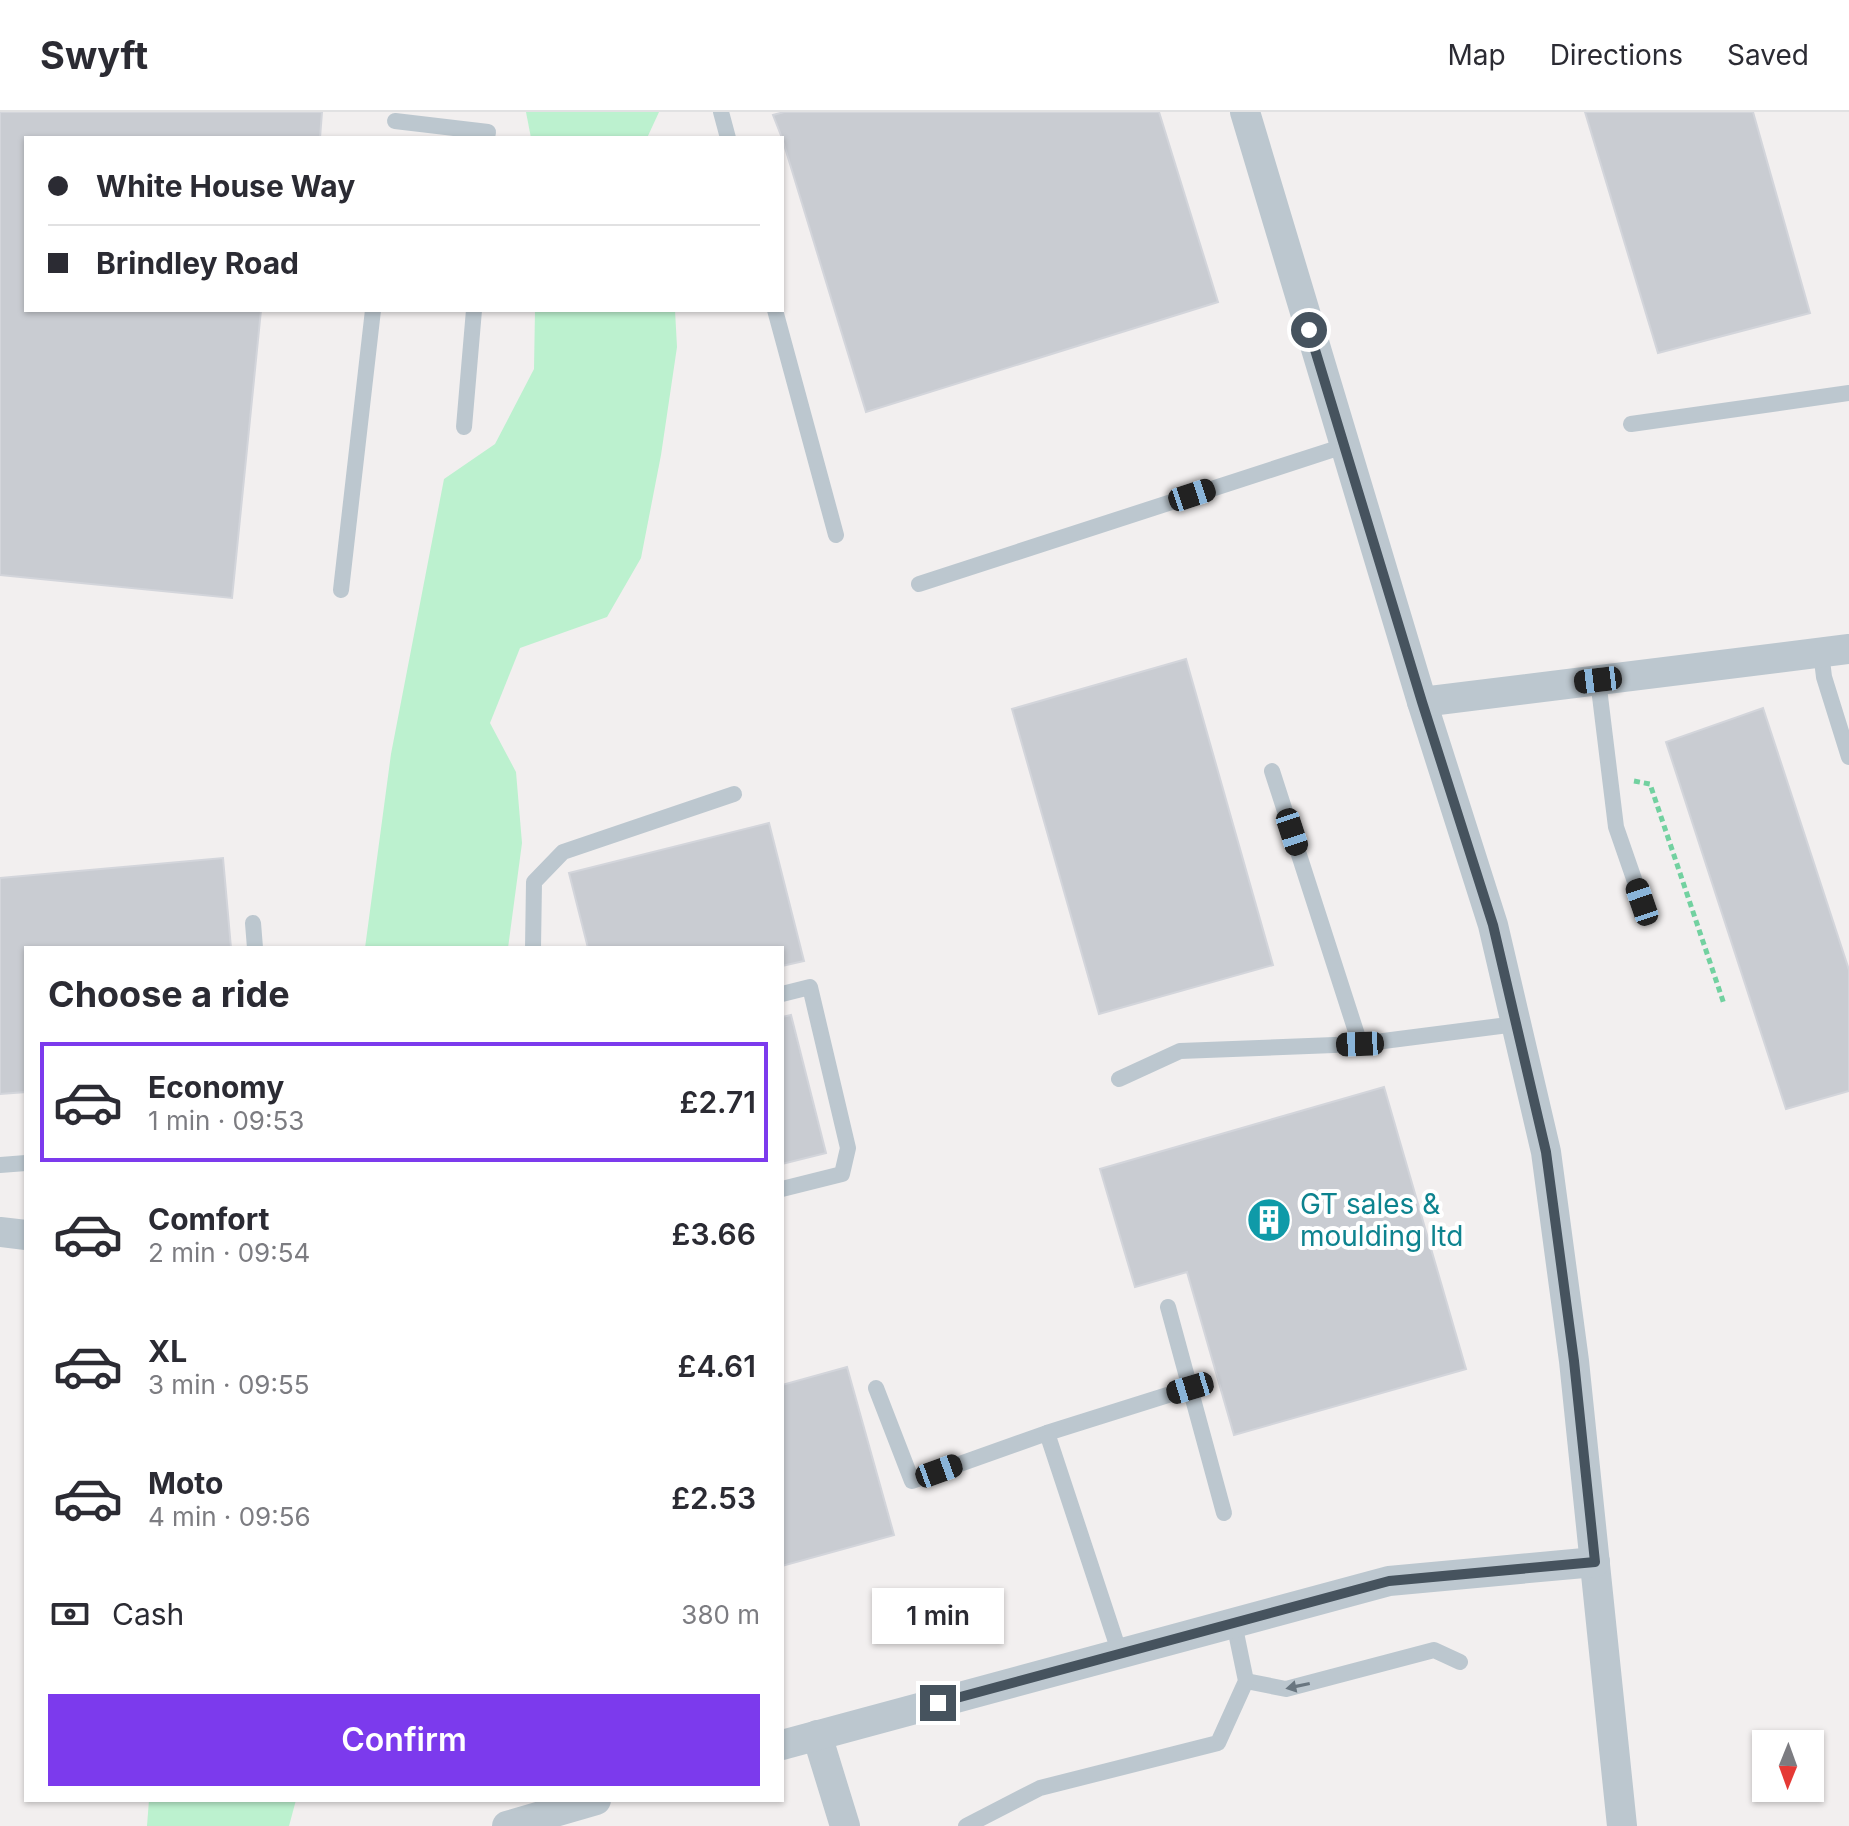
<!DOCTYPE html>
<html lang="en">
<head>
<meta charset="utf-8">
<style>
  body { margin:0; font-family:Inter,sans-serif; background:#f7f7f7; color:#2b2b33; height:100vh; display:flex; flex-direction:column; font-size:30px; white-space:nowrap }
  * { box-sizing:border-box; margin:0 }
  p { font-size:26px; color:#7c7c81 }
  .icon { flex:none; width:44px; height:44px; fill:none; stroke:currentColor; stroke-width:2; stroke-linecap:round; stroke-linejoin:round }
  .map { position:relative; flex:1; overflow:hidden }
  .side { position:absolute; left:24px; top:834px; width:760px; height:856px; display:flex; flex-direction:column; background:#fff; border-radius:0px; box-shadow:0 2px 6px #0004 }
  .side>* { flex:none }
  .hud { position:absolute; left:24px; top:24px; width:760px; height:176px; border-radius:0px; box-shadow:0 2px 6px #0004; display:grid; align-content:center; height:176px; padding:0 24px; background:#fff }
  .needle { width:52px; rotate:181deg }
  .buttons { position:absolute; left:1752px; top:1618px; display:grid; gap:16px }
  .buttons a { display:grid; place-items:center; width:72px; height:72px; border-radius:0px; background:#fff; box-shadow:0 2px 6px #0004; font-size:40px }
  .end { position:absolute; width:36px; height:36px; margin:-18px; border:10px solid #46535e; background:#fff; box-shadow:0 0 0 4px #fff }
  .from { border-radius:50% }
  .bubble { position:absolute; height:56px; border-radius:0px; background:#fff; box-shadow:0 2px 6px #0004; font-size:26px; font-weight:600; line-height:56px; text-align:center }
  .car { position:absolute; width:24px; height:48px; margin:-24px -12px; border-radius:10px; box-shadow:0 0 6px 2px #0007; background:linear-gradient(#222 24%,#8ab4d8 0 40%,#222 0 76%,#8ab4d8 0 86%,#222 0) }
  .hud b { display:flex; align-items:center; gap:28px; height:76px; font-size:30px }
  .hud b+b { border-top:2px solid #e1e1e2 }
  .hud i { width:20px; height:20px; background:#2b2b33 }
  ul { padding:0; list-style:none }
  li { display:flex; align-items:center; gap:24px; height:120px; margin:0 16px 12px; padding:0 8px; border:4px solid transparent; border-radius:0px }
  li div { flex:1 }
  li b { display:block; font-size:30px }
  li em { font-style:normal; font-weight:600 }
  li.selected { border-color:#7c3aed }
  li>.icon { width:72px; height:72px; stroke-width:1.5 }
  h2 { padding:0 24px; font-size:36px; line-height:96px }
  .pay { display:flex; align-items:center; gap:20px; height:88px; padding:0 24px; font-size:30px }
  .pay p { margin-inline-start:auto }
  .button { display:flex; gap:16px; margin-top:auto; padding:16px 24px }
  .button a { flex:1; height:92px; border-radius:0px; background:#7c3aed; color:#fff; font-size:32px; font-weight:600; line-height:92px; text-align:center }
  header { display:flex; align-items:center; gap:48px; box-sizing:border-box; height:112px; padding:0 40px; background:#fff; border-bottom:2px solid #e1e1e2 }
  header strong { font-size:38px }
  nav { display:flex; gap:44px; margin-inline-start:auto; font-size:28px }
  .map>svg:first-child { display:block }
  .green { fill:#bcf1cf }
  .building { fill:#c9ccd2; stroke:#d3d5db; stroke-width:2 }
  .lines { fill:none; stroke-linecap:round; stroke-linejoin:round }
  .path { stroke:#72d1a0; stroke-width:5; stroke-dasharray:6 4; stroke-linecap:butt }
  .lane { stroke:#bcc7cf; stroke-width:16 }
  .street { stroke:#bcc7cf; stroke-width:30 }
  .oneway { fill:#697680 }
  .route { stroke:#46535e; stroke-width:10 }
  .labels { text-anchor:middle; stroke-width:8; stroke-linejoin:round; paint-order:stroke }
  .culture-label { font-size:28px; fill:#0d838f; stroke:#fff; text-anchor:start }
</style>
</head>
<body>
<header>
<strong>Swyft</strong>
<nav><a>Map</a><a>Directions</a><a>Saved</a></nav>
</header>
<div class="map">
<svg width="1849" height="1714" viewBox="0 0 1849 1714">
  <rect width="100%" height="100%" fill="#f2efef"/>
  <g class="green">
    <polygon points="526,0 659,0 647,26 531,26"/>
    <polygon points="535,198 675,198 677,235 661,343 641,446 607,505 520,536 490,611 516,660 522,731 508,836 365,836 391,642 444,367 495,332 534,257"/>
    <polygon points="149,1688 296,1688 289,1714 147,1714"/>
  </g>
  <g class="building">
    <polygon points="0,0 322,0 320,26 26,26 26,198 261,198 232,486 0,463"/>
    <polygon points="784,0 1159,0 1218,190 866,300 782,26 773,3"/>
    <polygon points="1585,0 1753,0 1810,201 1658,241"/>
    <polygon points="1186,547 1273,853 1099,902 1012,597"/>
    <polygon points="1763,596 1849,858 1849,979 1786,997 1666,630"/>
    <polygon points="769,711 804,849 782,854 782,836 588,836 569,761"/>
    <polygon points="223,746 231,836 26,836 26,980 0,982 0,766"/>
    <polygon points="791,903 826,1041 782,1052 782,905"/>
    <polygon points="1384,975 1466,1257 1234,1323 1187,1160 1135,1175 1100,1057"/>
    <polygon points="847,1255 894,1423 782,1454 782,1273"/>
  </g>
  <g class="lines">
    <polyline class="path" points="1634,669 1650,672 1724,892"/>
    <g class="lane">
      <polyline points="721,0 728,26"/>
      <polyline points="395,9 488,20 487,26"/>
      <polyline points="775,198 836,423"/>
      <polyline points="1631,312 1849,281"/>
      <polyline points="464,315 474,198"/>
      <polyline points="919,472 1344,334"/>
      <polyline points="341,478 373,198"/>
      <polyline points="1821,540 1824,565 1849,645"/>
      <polyline points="1598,568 1616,715 1642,790"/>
      <polyline points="1272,659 1360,932 1516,912"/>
      <polyline points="253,811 255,836"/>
      <polyline points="533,836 534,770 563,740 734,682"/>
      <polyline points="782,882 810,875 848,1036 842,1062 782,1077"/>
      <polyline points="1119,967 1180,939 1360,932"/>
      <polyline points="0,1053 26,1051"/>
      <polyline points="876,1276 912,1369 1047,1321"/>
      <polyline points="1190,1276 1224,1401"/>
      <polyline points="1120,1542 1047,1321 1190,1276 1168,1195"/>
      <polyline points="1246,1569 1286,1577 1434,1538 1460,1550"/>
      <polyline points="966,1714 1040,1676 1218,1631 1246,1569 1234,1511"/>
    </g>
    <g class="street">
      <polyline points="1245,0 1422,590 1493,813 1546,1040 1574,1249 1622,1714"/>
      <polyline points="1422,590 1849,537"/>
      <polyline points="0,1120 26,1123"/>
      <polyline points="817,1623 845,1714"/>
      <polyline points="782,1633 1389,1469 1595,1450"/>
      <polyline points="507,1714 596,1688"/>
    </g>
  </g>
  <defs><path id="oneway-solid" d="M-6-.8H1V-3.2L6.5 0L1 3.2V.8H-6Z" transform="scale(2)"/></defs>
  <use class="oneway" href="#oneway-solid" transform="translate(1298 1574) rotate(168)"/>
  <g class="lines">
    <polyline class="route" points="938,1591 1389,1469 1595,1450 1574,1249 1546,1040 1493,813 1422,590 1309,218"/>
  </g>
  <defs>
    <g id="building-disc" transform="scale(2.3)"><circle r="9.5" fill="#0f9aa8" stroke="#fff"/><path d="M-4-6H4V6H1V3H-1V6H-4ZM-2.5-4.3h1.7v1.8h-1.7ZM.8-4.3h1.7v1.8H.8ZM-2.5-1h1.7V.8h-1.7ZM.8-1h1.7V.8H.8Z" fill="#fff"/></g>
  </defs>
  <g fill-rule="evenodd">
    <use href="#building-disc" x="1269" y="1108"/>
  </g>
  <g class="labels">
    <g class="culture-label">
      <text x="1300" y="1102">GT sales &amp;<tspan x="1300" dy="32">moulding ltd</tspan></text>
    </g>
  </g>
</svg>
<div class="buttons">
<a><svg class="needle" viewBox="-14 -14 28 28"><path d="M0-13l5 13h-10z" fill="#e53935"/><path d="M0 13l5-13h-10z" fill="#7c7c81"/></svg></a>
</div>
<i class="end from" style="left:1309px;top:218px"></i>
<i class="end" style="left:938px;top:1591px"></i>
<div class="bubble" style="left:872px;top:1476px;width:132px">1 min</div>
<i class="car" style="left:1192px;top:383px;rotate:72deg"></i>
<i class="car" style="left:1598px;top:568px;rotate:263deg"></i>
<i class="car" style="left:1292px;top:720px;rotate:162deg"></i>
<i class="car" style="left:1642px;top:790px;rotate:341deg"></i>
<i class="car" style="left:1360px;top:932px;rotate:268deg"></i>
<i class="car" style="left:1190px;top:1276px;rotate:253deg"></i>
<i class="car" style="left:939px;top:1359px;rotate:70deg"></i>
<div class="hud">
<b><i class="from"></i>White House Way</b>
<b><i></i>Brindley Road</b>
</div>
<section class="side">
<h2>Choose a ride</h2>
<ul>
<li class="selected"><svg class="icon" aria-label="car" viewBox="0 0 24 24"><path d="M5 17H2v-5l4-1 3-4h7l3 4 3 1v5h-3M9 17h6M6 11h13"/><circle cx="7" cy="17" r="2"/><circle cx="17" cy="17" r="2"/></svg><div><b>Economy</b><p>1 min · 09:53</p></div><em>£2.71</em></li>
<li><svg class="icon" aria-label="car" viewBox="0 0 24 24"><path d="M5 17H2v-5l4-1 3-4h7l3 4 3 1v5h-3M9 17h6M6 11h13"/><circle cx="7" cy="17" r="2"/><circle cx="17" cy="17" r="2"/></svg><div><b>Comfort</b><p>2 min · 09:54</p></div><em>£3.66</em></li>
<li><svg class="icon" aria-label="car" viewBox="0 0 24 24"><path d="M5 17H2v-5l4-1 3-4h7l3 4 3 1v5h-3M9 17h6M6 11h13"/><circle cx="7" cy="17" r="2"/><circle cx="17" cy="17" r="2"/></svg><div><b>XL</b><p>3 min · 09:55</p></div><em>£4.61</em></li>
<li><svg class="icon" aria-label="car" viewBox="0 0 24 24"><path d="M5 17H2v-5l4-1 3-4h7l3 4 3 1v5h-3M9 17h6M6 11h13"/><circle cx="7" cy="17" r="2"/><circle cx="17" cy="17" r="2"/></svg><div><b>Moto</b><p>4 min · 09:56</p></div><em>£2.53</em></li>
</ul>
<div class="pay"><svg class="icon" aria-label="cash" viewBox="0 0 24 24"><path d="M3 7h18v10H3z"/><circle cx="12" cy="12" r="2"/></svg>Cash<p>380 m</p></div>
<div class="button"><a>Confirm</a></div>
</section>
</div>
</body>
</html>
